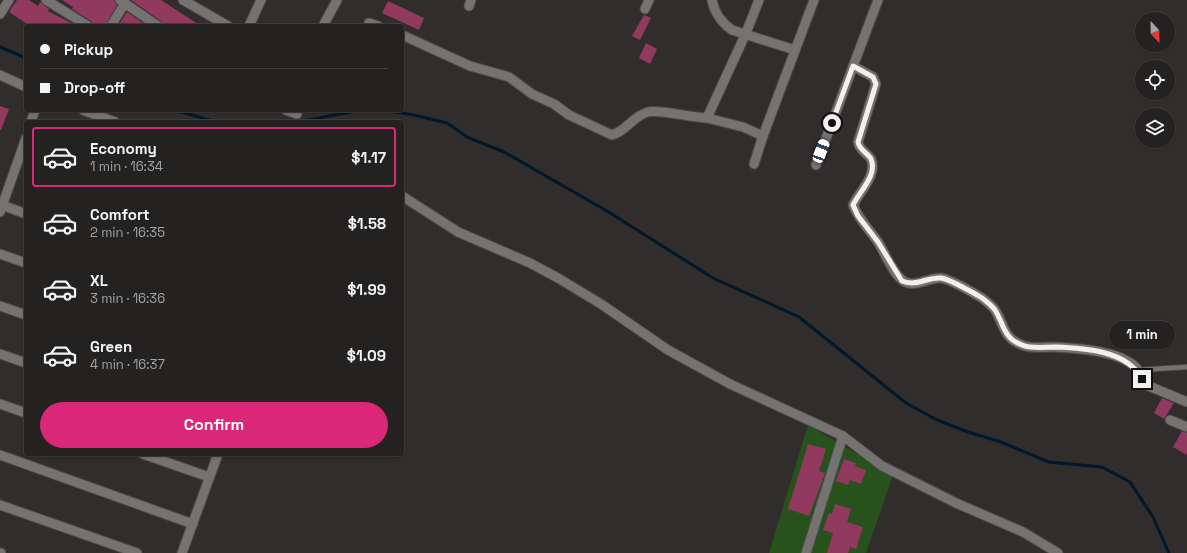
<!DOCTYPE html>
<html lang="en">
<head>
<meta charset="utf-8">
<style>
  body { margin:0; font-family:"Space Grotesk",sans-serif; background:#302f2e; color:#f1f3f6; height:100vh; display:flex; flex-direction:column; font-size:15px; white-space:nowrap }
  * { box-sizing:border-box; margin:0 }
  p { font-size:13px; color:#a3a4a5 }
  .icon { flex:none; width:22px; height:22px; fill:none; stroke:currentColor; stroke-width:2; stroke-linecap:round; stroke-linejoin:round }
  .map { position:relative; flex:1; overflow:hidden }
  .sheet { position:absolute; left:24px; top:120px; width:380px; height:336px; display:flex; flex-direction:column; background:#242221; border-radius:4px; box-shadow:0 1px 3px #0004,0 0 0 1px #413f3f }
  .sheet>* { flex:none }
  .hud { position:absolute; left:24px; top:24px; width:380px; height:88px; border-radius:4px; box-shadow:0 1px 3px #0004,0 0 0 1px #413f3f; display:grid; align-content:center; height:88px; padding:0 16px; background:#242221 }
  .needle { width:26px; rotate:158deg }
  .controls { position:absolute; left:1135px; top:12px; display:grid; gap:8px }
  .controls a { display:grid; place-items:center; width:40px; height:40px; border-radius:50%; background:#242221; box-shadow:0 1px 3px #0004,0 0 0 1px #413f3f; font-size:20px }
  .end { position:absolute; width:18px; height:18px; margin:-9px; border:5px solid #f1f0ef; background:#111; box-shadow:0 0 0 2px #111 }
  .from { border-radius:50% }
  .bubble { position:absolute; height:28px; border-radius:14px; background:#242221; box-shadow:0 1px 3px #0004,0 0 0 1px #413f3f; font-size:13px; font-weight:700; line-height:28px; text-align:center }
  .car { position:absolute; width:12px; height:24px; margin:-12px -6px; border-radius:5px; box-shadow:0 0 3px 1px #0007; background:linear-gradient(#fff 24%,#345 0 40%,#fff 0 76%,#345 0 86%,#fff 0) }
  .hud b { display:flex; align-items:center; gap:14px; height:38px; font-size:15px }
  .hud b+b { border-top:1px solid #413f3f }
  .hud i { width:10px; height:10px; background:#f1f3f6 }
  ul { padding:7px 0 0; list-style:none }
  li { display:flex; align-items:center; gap:12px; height:60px; margin:0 8px 6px; padding:0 8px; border:2px solid transparent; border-radius:4px }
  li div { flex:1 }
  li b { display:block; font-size:15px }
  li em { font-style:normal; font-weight:700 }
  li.on { border-color:#db2777 }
  li>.icon { width:36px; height:36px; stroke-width:1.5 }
  .primary-button { display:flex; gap:8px; margin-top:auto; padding:8px 16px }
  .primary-button a { flex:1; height:46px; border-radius:24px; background:#db2777; color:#fff; font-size:16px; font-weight:700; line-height:46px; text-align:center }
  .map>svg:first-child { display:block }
  .green { fill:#27521b }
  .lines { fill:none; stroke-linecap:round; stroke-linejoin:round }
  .stream { stroke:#00182a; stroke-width:3 }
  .building { fill:#92395f }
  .lane-casing { stroke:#4c4a49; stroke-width:6 }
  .street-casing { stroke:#4c4a49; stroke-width:11 }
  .lane { stroke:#757371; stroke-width:4.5 }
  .street { stroke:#757371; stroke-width:9 }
  .route { stroke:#f1f0ef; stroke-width:5 }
</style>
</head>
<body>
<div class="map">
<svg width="1187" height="553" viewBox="0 0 1187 553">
  <rect width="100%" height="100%" fill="#302d2c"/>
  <polygon class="green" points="808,425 893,475 866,553 769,553"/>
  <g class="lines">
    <g class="stream">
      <polyline points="0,47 26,58"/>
      <polyline points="174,110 217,122"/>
      <polyline points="383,110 414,115 447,123 467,137 504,152 607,211 713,278 799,317 906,403 937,420 968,432 998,441 1049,462 1102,467 1130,482 1153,517 1169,553"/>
      <polyline points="297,122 362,110"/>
    </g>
  </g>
  <g class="building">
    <polygon points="17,0 29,0 38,6 40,2 49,9 48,11 77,26 30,26 9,12"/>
    <polygon points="62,0 114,0 117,5 105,26 94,26 91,21 72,9 73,7"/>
    <polygon points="131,0 161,0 201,26 164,26 161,21"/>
    <polygon points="388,1 424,18 419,30 382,13"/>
    <polygon points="127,12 147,26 118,26"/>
    <polygon points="644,15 651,18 640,40 632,36"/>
    <polygon points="646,43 657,49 650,64 639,58"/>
    <polygon points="0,106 9,109 1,130 0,130"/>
    <polygon points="1162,398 1174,403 1164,419 1154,413"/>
    <polygon points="1182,431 1187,433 1187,455 1173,447"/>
    <polygon points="808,444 826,449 819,471 825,473 809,516 788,509"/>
    <polygon points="844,459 856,463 855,466 866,470 861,484 850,480 848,485 836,481"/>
    <polygon points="835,504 851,509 847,522 863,527 856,549 850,547 848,553 827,553 833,533 823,530 829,513 832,514"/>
  </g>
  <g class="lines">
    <g class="lane-casing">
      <polyline id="lane" points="1137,370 1187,367"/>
    </g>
    <g class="street-casing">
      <g id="street">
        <polyline points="46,0 88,26"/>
        <polyline points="120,0 158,26"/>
        <polyline points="183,0 228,26"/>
        <path d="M 712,0 C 714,12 722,23 732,30 L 795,50"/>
        <polyline points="469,6 471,0"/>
        <polyline points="645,9 649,0"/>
        <polyline points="0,14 9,0"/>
        <polyline points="369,23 378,26"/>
        <polyline points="111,26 125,3"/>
        <polyline points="249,26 261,0"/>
        <polyline points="323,26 337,0"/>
        <path d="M 402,35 L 470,66 L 509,77 L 532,94 L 554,104 L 569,115 L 612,135 C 627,131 631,117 648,112 C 659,109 693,118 707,118 L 746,33 L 759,0"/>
        <path d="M 853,66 L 873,77 L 876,84 L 858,142 C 859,150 867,153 871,159 C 878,175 859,192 853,205 C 859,220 869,229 878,242 C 885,253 896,281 908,283 C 919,286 930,277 941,278 C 950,279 974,293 982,298 C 986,301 992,306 995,310 C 1004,324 1003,338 1022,345 C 1031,349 1042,347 1052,347 C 1074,348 1123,350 1138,370 C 1140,374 1142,380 1144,384 L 1187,402"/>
        <polyline points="0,75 26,87"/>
        <polyline points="83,110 115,122"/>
        <polyline points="286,110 297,114"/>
        <polyline points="707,118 743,127 763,136"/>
        <polyline points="31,122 35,110"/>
        <polyline points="754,164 763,136 814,0"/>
        <polyline points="816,165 878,0"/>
        <polyline points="402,196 458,232 530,263 558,278 601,304 668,350 730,384 843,436 882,466 956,503 1023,532 1058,553"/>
        <polyline points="2,205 26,214"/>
        <polyline points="0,212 26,138"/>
        <polyline points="0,254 26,263"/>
        <polyline points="0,306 26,315"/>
        <polyline points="0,354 26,363"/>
        <polyline points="0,404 26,413"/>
        <polyline points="1170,420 1187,427"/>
        <polyline points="143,454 209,477"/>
        <polyline points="0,455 193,524"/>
        <polyline points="0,505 137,553"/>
        <polyline points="0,553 1,553"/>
        <polyline points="182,553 218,454"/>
        <polyline points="806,553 843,436"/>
      </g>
    </g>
    <use href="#lane" class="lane"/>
    <use href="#street" class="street"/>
  </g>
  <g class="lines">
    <path class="route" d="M 832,123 L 853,66 L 873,77 L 876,84 L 858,142 C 859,150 868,153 871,159 C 878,175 859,192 853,205 L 858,216 L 878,242 L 902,281 C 916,287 927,277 941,278 C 949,279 974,293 982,298 C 986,301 992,306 995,310 C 1004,324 1003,338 1022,345 C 1031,349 1044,347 1055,347 C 1083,348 1127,350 1142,379"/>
  </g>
</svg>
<div class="controls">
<a><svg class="needle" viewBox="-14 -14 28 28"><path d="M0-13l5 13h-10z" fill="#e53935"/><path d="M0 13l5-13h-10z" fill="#a3a4a5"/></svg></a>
<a><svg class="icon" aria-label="locate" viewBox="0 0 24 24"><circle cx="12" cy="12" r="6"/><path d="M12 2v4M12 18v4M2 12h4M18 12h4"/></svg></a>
<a><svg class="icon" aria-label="layers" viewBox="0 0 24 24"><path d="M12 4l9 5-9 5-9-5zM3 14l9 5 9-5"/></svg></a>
</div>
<i class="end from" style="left:832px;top:123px"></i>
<i class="end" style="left:1142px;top:379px"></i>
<div class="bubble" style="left:1109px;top:321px;width:66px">1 min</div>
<i class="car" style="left:821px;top:151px;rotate:21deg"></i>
<div class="hud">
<b><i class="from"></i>Pickup</b>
<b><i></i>Drop-off</b>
</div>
<section class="sheet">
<ul>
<li class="on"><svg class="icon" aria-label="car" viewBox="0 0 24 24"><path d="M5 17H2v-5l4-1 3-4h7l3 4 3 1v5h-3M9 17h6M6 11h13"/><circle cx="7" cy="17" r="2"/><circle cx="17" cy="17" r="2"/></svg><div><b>Economy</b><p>1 min · 16:34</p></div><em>$1.17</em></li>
<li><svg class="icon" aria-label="car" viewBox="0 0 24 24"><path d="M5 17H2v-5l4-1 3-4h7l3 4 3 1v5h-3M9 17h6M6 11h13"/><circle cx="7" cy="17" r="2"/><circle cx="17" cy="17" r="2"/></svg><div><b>Comfort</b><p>2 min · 16:35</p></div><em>$1.58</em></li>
<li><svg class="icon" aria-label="car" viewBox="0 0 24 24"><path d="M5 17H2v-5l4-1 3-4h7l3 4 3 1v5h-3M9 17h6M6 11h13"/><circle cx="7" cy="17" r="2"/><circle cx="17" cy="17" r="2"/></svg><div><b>XL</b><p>3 min · 16:36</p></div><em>$1.99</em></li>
<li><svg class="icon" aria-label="car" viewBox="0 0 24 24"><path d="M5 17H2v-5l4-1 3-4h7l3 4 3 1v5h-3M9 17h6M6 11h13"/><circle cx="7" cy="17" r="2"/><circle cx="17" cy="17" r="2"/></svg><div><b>Green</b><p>4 min · 16:37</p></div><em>$1.09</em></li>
</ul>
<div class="primary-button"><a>Confirm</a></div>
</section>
</div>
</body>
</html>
